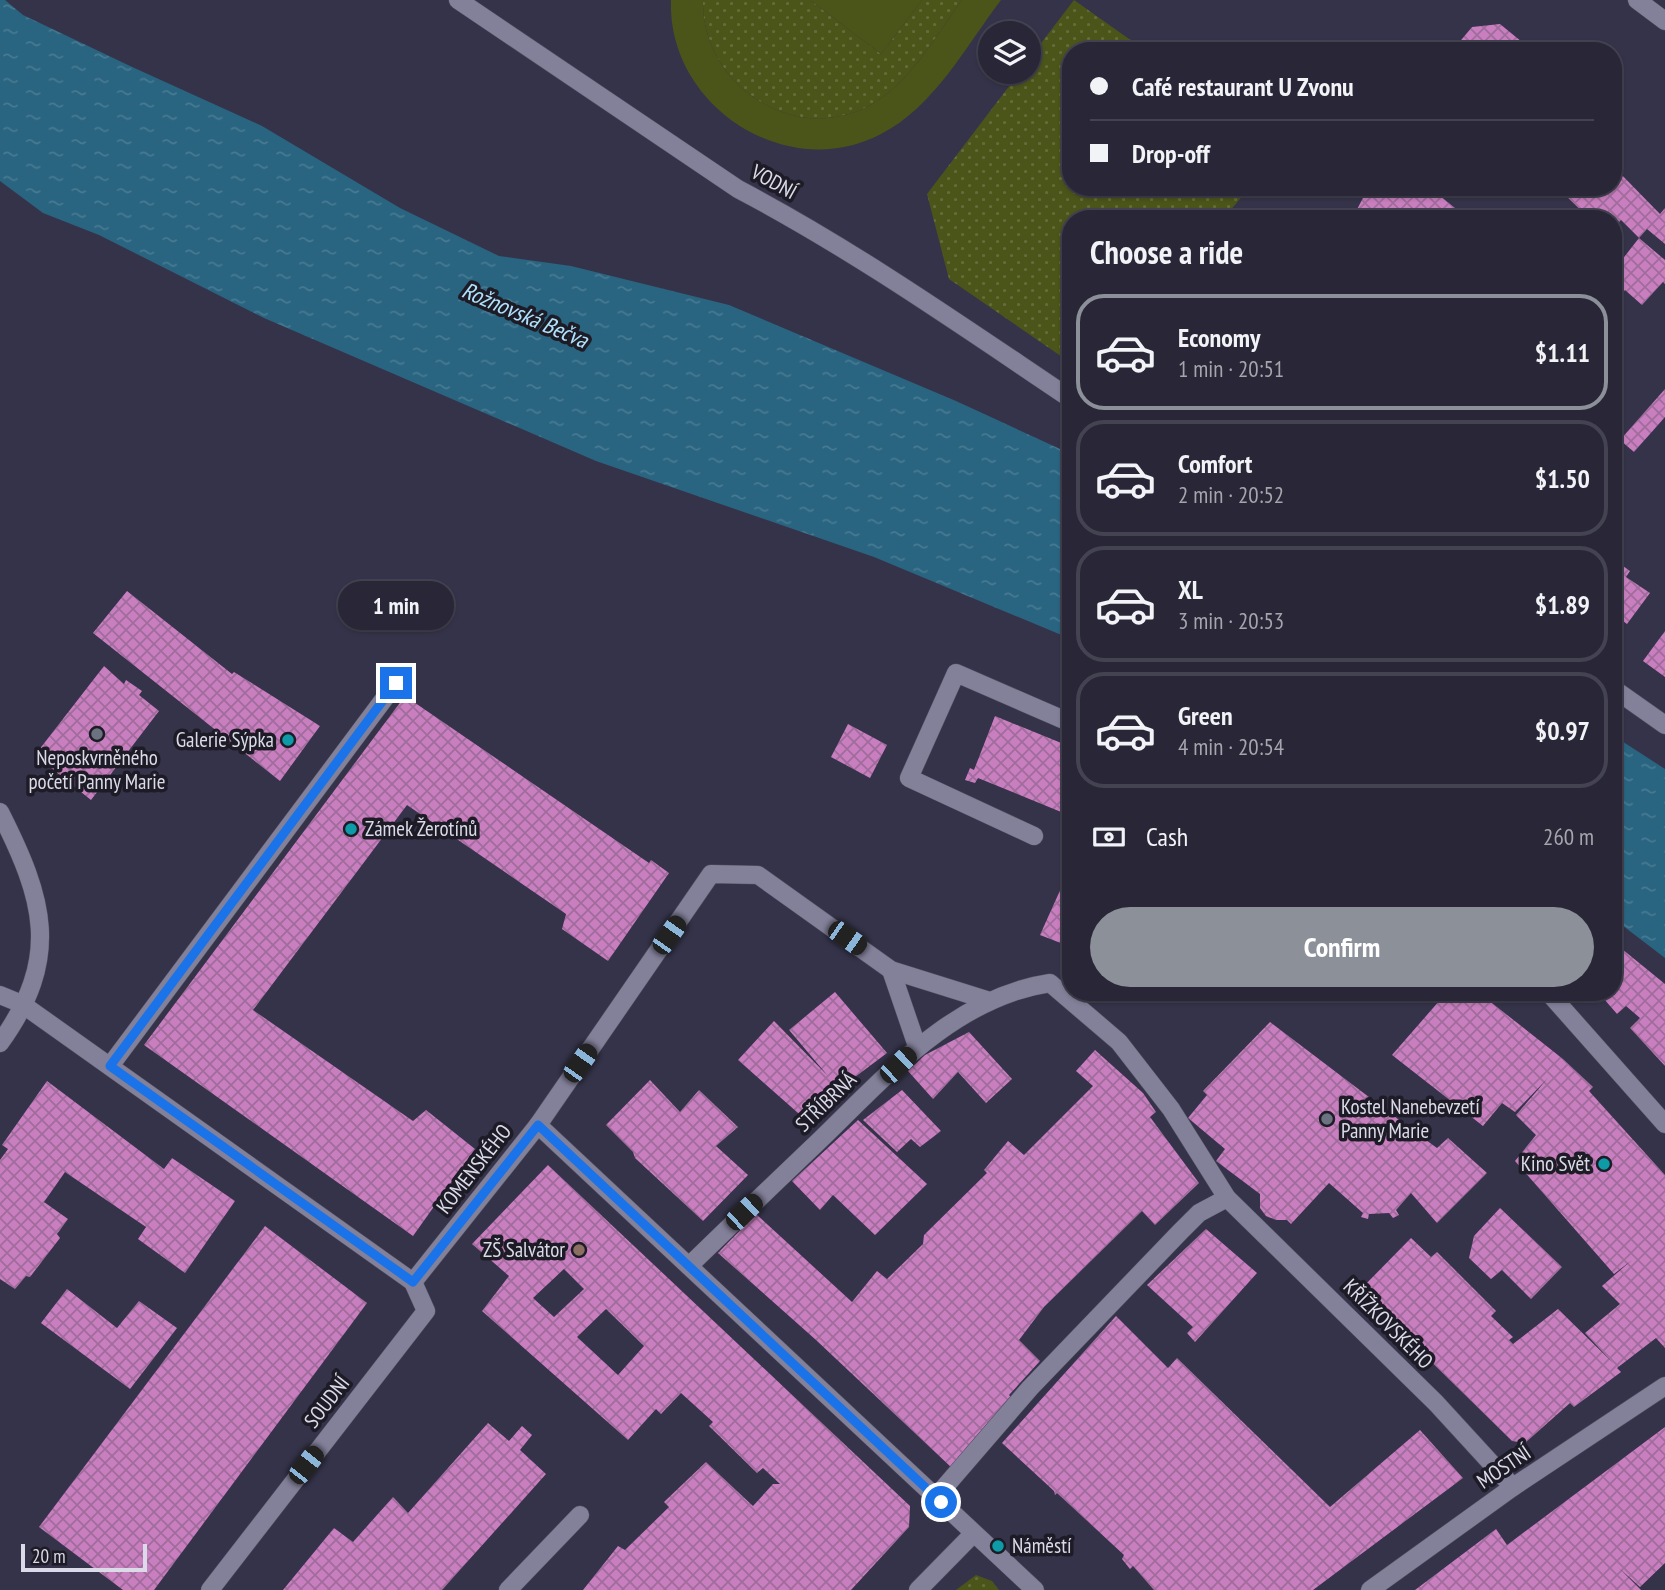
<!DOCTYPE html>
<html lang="en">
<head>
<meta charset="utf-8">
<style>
  body { margin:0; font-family:"PT Sans Narrow",sans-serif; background:#302e3f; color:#f1f3f6; height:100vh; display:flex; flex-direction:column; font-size:26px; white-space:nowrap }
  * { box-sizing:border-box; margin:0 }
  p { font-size:23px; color:#a5a5ad }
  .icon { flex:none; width:38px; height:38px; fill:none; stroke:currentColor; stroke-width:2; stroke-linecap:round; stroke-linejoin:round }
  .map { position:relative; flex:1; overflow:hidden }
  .sheet { position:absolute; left:1062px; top:210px; width:560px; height:791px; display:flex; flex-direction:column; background:#282637; border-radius:28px; box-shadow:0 2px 5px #0004,0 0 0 2px #444352 }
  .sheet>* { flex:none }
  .banner { position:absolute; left:1062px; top:42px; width:560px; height:154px; border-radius:28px; box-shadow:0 2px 5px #0004,0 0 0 2px #444352; display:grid; align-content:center; height:154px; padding:0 28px; background:#282637 }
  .controls { position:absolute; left:978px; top:21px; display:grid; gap:14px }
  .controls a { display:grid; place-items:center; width:63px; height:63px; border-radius:50%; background:#282637; box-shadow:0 2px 5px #0004,0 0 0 2px #444352; font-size:35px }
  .scale { position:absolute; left:21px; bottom:18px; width:126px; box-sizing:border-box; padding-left:7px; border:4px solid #dbdae8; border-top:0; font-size:19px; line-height:24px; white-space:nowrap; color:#dbdae8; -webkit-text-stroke:5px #1d1c26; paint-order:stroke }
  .end { position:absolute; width:32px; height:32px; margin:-16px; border:9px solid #1a73e8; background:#fff; box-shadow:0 0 0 4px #fff }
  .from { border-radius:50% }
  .bubble { position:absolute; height:49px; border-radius:24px; background:#282637; box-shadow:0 2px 5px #0004,0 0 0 2px #444352; font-size:23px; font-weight:700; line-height:49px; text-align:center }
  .car { position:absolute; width:21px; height:42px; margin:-21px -10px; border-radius:9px; box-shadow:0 0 5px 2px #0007; background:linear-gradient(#222 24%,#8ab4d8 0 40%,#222 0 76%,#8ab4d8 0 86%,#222 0) }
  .banner b { display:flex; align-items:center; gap:24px; height:66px; font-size:26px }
  .banner b+b { border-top:2px solid #444352 }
  .banner i { width:18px; height:18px; background:#f1f3f6 }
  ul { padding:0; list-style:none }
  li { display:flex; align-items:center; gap:21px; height:116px; margin:0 14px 10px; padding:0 14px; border:4px solid #444352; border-radius:28px }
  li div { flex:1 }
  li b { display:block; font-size:26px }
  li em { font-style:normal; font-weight:700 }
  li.current { border-color:#8c9099 }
  li>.icon { width:63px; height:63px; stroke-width:1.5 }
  h2 { padding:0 28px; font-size:32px; line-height:84px }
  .pay { display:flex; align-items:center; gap:18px; height:77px; padding:0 28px; font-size:26px }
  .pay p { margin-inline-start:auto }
  .action { display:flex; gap:14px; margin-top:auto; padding:14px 28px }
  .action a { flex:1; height:80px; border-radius:42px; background:#8c9099; color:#fff; font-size:28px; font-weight:700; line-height:80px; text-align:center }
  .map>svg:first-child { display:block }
  .grass { fill:url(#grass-dots) }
  .pitch { fill:#4b5519 }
  .water { fill:url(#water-ripples) }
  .building { fill:url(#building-cross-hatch); fill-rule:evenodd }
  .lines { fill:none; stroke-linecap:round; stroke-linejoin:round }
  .minor-casing { stroke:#525062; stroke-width:19 }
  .minor { stroke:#83809a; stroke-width:18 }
  .route { stroke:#1a73e8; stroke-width:9 }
  .worship-dot { fill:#6b7280; stroke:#1d1c26; stroke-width:2.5 }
  .culture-dot { fill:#0f9aa8; stroke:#1d1c26; stroke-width:2.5 }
  .education-dot { fill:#8d6e63; stroke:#1d1c26; stroke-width:2.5 }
  .labels { text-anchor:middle; stroke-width:7; stroke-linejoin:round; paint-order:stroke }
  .street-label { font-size:21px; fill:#dbdae8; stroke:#1d1c26 }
  .poi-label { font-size:21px; fill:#dbdae8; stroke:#1d1c26; text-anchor:end }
  .water-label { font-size:23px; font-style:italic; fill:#b1e2fd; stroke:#1d1c26 }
</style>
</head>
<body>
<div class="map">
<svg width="1665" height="1590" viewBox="0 0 1665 1590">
  <defs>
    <pattern id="grass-dots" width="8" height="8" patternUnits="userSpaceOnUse" patternTransform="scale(1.75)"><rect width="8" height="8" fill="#4b5519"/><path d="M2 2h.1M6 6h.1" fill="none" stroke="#646d3a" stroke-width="1.8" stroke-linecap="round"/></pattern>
    <pattern id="water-ripples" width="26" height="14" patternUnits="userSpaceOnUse" patternTransform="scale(1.75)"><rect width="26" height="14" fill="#296480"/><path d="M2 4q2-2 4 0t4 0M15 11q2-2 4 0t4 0" fill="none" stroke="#477a92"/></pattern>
    <pattern id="building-cross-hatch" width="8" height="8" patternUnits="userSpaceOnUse" patternTransform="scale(1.75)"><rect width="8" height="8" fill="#c97ebf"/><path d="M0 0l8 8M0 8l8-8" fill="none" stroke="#a06c9b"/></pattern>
  </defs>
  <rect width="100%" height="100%" fill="#353349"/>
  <g class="grass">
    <path d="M 703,0 L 810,0 L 881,54 L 922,0 L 962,0 C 935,37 909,85 867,107 C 790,145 701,82 703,0 Z"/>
    <polygon points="1074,0 1146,51 1071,51 1071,187 1250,187 1223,219 1071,219 1071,363 949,279 927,194 1020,72 1029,72 1029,59"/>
    <polygon points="976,1575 992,1581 999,1590 956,1590"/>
  </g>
  <g class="pitch">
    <path d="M 671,0 L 703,0 C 701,82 790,145 867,107 C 909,85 935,37 962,0 L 1001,0 C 966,46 934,107 881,134 C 786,184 667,105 671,0 Z"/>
    <polygon points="810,0 922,0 881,54"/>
  </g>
  <g class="water">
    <polygon points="0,0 5,0 23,15 130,66 262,126 400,208 499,256 571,266 729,305 956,401 1071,454 1071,639 874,557 596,461 264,318 99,235 43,213 0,181"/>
    <polygon points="1614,736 1665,769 1665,958 1614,919"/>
  </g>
  <g class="building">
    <polygon points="1500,24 1533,51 1452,51 1472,27"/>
    <polygon points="1614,167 1660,214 1665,208 1665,244 1647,229 1639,238 1621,220 1614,227 1614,219 1590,219 1563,193 1568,187 1614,187"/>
    <polygon points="1429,187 1455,208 1446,219 1352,219 1364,196 1377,188"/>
    <polygon points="1639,238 1665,260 1665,284 1663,282 1642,305 1625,290 1614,304 1614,270"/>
    <polygon points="1665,389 1665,417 1634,452 1620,440"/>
    <polygon points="1616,561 1630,571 1626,577 1650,593 1627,624 1619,618 1614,626"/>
    <polygon points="127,591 232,674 234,672 320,726 280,781 93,633"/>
    <polygon points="1665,631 1665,677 1643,661"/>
    <polygon points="104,666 124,684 126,680 142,691 139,695 159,711 91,800 35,755"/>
    <polygon points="405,696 649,863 651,860 669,873 608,961 562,929 566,914 407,805 253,1010 413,1121 426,1110 475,1149 413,1236 144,1045"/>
    <polygon points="995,716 1071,747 1071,828 1062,825 1066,814 978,778 975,783 965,780 970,768 974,770"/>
    <polygon points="848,724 887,745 870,778 831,757"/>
    <polygon points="1062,886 1071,889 1071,947 1040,935"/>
    <polygon points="1622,949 1665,984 1665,1066 1630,1028 1640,1018 1626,1006 1617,1014 1598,992 1614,992 1614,961"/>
    <polygon points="835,992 887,1053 843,1086 837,1085 806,1120 738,1060 774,1021 828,1076 789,1030"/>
    <polygon points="1447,992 1478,992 1563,1059 1593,1087 1589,1091 1665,1175 1665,1348 1656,1338 1617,1368 1621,1372 1574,1407 1570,1403 1525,1443 1512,1441 1359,1291 1411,1238 1431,1257 1437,1252 1496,1311 1491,1316 1513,1337 1509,1340 1513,1344 1558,1309 1613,1363 1585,1333 1620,1304 1602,1286 1632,1260 1614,1274 1515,1161 1536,1135 1516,1115 1548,1078 1515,1112 1502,1103 1483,1126 1392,1055"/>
    <polygon points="1270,1022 1419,1135 1437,1148 1448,1138 1487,1173 1437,1223 1411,1193 1396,1210 1399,1215 1393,1218 1389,1213 1369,1214 1368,1219 1361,1217 1363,1213 1329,1183 1291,1224 1287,1220 1276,1220 1266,1216 1260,1208 1260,1194 1216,1161 1225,1149 1188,1118 1207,1095 1203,1091"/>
    <polygon points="969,1032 1012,1079 986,1103 958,1072 933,1099 908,1071 925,1055"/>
    <polygon points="1095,1050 1143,1093 1156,1112 1150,1117 1199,1183 1155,1225 1142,1211 1044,1307 1019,1340 1040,1361 1009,1395 1014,1401 953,1469 816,1340 718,1253 756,1214 852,1302 877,1271 887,1279 923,1244 924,1235 987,1173 984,1170 1008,1141 1024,1155 1093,1086 1076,1071"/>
    <polygon points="650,1080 680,1112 699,1090 738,1127 716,1146 748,1175 703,1221 635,1158 633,1152 606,1125"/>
    <polygon points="47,1081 164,1169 172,1158 235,1201 185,1273 138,1239 146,1227 65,1172 44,1202 68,1219 57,1234 60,1238 30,1277 26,1276 15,1289 0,1279 0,1160 8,1149 2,1145"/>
    <polygon points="902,1090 941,1131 920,1147 911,1139 897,1152 863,1120"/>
    <polygon points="858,1120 927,1184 875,1235 833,1195 820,1210 792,1181"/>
    <path d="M 548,1165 L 910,1506 L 909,1527 L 851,1590 L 583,1590 L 618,1546 L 625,1550 L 669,1507 L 664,1502 L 706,1462 L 753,1506 L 773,1484 L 780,1484 L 763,1468 L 757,1473 L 709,1426 L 713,1422 L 681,1393 L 661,1414 L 656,1409 L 628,1440 L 482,1311 L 509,1276 L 472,1244 ZM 564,1269 L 584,1289 L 554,1317 L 533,1298 ZM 606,1309 L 644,1346 L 618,1375 L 577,1337 Z"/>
    <polygon points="1500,1208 1562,1267 1531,1299 1502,1270 1491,1279 1469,1258 1474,1236"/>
    <polygon points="265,1226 367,1303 154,1590 123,1590 39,1527"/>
    <polygon points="1206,1229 1257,1273 1195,1342 1187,1333 1193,1327 1147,1285"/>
    <polygon points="67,1289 117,1328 139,1301 177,1328 130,1389 41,1323"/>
    <polygon points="1116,1316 1168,1368 1177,1358 1330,1507 1420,1430 1463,1478 1313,1590 1154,1590 1133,1566 1130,1569 1122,1559 1124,1555 1057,1493 1055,1495 1054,1491 1002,1443"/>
    <polygon points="488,1423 509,1441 522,1426 532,1435 520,1450 546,1474 442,1590 283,1590 334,1528 353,1542 393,1497 408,1513"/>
    <polygon points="1665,1427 1665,1563 1640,1587 1619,1568 1641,1590 1415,1590 1496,1529 1507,1545"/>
  </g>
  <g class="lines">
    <g class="minor-casing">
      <g id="minor">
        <path d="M 458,0 L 738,189 C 854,250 962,326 1071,399"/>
        <polyline points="1637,0 1665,21"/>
        <polyline points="1614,689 1665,725"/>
        <path d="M 0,812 C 44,899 62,957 0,1043"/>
        <polyline points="1034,836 909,778 956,673 1071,723"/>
        <polyline points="891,970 917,1046"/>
        <polyline points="1548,992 1665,1124"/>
        <polyline points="0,995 22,1004 413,1282"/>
        <polyline points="110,1066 396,683"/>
        <polyline points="538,1125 1035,1590"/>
        <path d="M 689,1266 C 732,1224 776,1182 820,1140 C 886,1076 955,997 1050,983 L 1119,1042 L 1171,1109 L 1227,1198 L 1436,1403 L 1513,1487"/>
        <polyline points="413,1282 538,1125 711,874 758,875 891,970 990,1001"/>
        <polyline points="936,1497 1030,1388 1180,1232 1199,1213 1227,1198"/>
        <polyline points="210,1590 426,1311 413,1282"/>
        <polyline points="508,1590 580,1515"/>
        <polyline points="918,1590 973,1534"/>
        <polyline points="1370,1590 1513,1487 1665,1386"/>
      </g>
    </g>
    <use href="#minor" class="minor"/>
  </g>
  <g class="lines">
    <polyline class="route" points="396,683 110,1066 413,1282 538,1125 941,1502"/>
  </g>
  <g class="worship-dot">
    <circle cx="97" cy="734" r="7"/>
    <circle cx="1327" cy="1119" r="7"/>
  </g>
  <g class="culture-dot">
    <circle cx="288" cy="740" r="7"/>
    <circle cx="351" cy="829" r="7"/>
    <circle cx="1604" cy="1164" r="7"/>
    <circle cx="998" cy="1546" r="7"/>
  </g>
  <circle class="education-dot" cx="579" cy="1250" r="7"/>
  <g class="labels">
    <g class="street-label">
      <text transform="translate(774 182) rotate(29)" y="7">VODNÍ</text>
      <text transform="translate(826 1102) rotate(-44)" y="7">STŘÍBRNÁ</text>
      <text transform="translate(474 1169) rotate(-52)" y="7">KOMENSKÉHO</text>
      <text transform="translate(1388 1324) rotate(45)" y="7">KŘÍŽKOVSKÉHO</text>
      <text transform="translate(327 1402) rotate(-52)" y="7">SOUDNÍ</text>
      <text transform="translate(1504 1467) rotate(-34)" y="7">MOSTNÍ</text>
    </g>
    <g class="poi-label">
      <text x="274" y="747">Galerie Sýpka</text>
      <text x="97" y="765" text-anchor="middle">Neposkvrněného<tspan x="97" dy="24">početí Panny Marie</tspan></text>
      <text x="365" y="836" text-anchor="start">Zámek Žerotínů</text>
      <text x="1341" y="1114" text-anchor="start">Kostel Nanebevzetí<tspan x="1341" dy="24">Panny Marie</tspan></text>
      <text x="1590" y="1171">Kino Svět</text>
      <text x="565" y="1257">ZŠ Salvátor</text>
      <text x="1012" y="1553" text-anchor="start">Náměstí</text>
    </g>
    <g class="water-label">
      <text transform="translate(525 315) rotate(23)" y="8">Rožnovská Bečva</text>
    </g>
  </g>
</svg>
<div class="controls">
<a><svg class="icon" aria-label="layers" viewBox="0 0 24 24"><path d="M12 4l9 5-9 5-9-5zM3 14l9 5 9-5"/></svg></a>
</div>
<div class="scale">20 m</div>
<i class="end from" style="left:941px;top:1502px"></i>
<i class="end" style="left:396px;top:683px"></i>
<div class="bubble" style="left:338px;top:581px;width:116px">1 min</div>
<i class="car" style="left:669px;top:935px;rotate:35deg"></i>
<i class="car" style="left:847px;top:938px;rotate:125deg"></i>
<i class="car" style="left:580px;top:1063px;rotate:35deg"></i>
<i class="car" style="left:898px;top:1065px;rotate:46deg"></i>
<i class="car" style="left:744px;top:1212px;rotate:46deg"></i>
<i class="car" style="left:306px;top:1465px;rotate:38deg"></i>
<div class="banner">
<b><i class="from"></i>Café restaurant U Zvonu</b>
<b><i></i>Drop-off</b>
</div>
<section class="sheet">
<h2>Choose a ride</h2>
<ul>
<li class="current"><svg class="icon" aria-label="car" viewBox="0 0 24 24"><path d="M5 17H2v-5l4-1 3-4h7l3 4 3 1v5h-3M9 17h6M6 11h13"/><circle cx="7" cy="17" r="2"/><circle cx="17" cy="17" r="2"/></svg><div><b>Economy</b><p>1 min · 20:51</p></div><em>$1.11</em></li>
<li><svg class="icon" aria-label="car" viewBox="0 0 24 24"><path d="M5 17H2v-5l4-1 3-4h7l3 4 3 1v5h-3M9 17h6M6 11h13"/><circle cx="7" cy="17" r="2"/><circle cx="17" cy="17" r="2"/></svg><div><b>Comfort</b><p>2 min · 20:52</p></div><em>$1.50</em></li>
<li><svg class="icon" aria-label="car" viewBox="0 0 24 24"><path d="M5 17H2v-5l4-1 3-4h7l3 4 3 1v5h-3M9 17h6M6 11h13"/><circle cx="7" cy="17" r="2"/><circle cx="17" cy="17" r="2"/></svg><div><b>XL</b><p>3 min · 20:53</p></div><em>$1.89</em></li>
<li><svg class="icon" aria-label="car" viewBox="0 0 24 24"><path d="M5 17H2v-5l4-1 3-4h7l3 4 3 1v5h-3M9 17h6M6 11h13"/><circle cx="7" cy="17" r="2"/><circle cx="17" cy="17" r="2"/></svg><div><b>Green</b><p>4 min · 20:54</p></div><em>$0.97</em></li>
</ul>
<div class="pay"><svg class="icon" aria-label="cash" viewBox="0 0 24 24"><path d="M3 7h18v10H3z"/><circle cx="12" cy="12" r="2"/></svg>Cash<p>260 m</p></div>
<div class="action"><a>Confirm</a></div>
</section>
</div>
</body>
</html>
